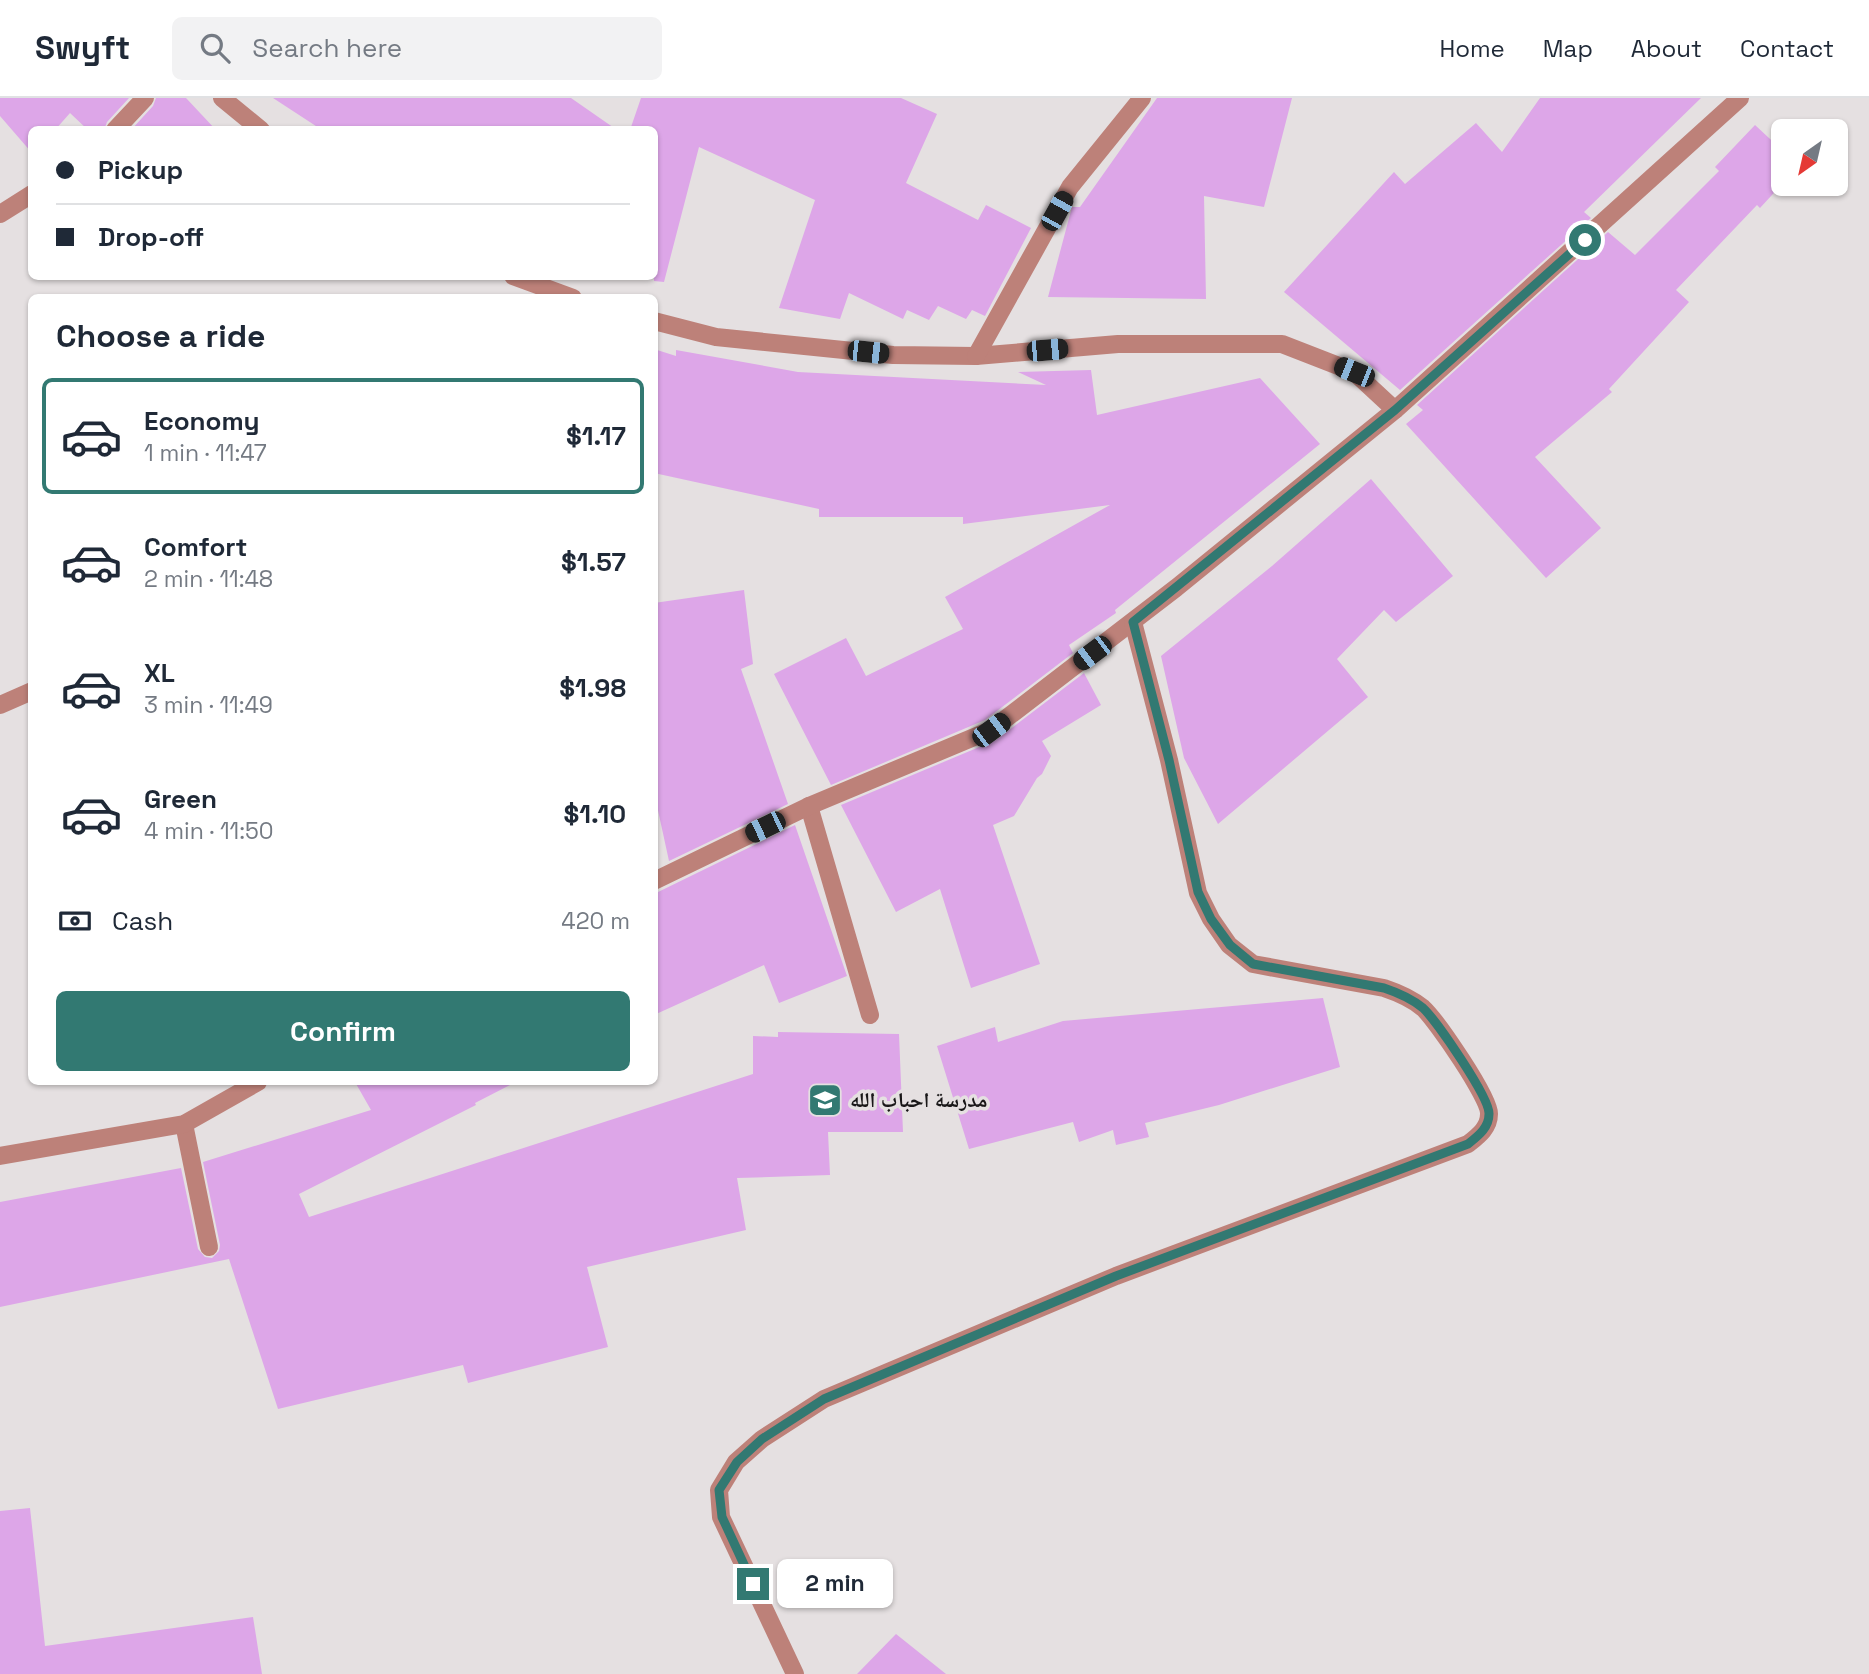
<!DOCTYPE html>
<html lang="en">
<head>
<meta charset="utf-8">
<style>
  body { margin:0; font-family:"Space Grotesk","Noto Naskh Arabic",sans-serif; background:#f2f2f3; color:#1f2937; height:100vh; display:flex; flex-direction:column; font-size:26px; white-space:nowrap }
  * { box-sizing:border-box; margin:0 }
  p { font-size:23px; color:#747a83 }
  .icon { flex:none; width:38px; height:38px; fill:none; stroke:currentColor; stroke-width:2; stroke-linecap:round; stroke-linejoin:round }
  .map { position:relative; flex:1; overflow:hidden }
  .details { position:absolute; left:28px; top:196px; width:630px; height:791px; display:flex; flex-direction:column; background:#fff; border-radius:10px; box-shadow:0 2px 5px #0004 }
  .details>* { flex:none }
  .guide { position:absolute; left:28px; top:28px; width:630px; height:154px; border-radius:10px; box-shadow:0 2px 5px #0004; display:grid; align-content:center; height:154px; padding:0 28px; background:#fff }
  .needle { width:46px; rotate:214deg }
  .tools { position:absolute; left:1771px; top:21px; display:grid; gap:14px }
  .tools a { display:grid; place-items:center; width:77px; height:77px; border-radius:10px; background:#fff; box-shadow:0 2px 5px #0004; font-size:35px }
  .end { position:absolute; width:32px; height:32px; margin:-16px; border:9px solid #327972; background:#fff; box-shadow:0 0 0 4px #fff }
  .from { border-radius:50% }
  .bubble { position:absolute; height:49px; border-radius:10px; background:#fff; box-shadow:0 2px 5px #0004; font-size:23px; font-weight:600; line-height:49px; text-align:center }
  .car { position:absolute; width:21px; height:42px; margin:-21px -10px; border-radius:9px; box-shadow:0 0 5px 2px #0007; background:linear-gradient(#222 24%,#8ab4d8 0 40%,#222 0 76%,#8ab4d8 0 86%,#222 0) }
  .guide b { display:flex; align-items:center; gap:24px; height:66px; font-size:26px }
  .guide b+b { border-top:2px solid #e0e1e3 }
  .guide i { width:18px; height:18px; background:#1f2937 }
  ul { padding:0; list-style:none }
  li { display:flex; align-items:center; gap:21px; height:116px; margin:0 14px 10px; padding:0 14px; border:4px solid transparent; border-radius:10px }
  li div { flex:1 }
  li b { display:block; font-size:26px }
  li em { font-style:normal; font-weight:600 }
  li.current { border-color:#327972 }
  li>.icon { width:63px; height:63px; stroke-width:1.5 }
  h2 { padding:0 28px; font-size:32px; line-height:84px }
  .pay { display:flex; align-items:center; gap:18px; height:77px; padding:0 28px; font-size:26px }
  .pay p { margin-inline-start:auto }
  .button { display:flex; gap:14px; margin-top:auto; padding:14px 28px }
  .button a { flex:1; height:80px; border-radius:10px; background:#327972; color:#fff; font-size:28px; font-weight:600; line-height:80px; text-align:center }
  header { display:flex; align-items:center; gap:42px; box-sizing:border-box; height:98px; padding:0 35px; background:#fff; border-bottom:2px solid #e0e1e3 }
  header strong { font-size:33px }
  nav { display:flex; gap:38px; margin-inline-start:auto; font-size:24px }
  .search { width:490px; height:63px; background:#f2f2f3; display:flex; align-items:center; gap:18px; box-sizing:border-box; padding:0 24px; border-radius:10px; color:#747a83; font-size:26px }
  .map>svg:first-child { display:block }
  .building { fill:#dda6e8 }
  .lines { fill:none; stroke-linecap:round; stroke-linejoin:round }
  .minor { stroke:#bd8179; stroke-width:18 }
  .route { stroke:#327972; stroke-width:9 }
  .labels { text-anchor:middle; stroke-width:7; stroke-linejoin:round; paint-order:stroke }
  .poi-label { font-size:21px; font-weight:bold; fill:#191718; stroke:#e5e0e1; text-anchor:start }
</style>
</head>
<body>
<header>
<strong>Swyft</strong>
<div class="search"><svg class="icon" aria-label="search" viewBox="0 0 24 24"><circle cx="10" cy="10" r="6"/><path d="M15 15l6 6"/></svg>Search here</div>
<nav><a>Home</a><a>Map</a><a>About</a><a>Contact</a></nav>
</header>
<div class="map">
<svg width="1869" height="1576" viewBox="0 0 1869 1576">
  <rect width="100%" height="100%" fill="#e5e0e1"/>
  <g class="building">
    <polygon points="0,0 129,0 107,24 104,32 88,32 70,15 55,32 32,32 32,55 0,18"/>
    <polygon points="156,0 186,0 216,32 131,32 153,8"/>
    <polygon points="273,0 571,0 617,32 322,32"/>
    <polygon points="641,0 901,0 937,16 906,85 978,122 986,107 1031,130 985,218 972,212 966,221 938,208 929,222 907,212 903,221 849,195 840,221 779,210 815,102 699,49 664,184 654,183 654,32 630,32"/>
    <polygon points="1157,0 1292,0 1264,109 1204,98 1206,201 1048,199 1072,109 1080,109"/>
    <polygon points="1540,0 1701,0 1584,114 1591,120 1400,292 1284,194 1394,74 1405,86 1476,25 1502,54"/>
    <polygon points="1755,27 1783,53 1783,85 1760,110 1757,107 1676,192 1689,204 1609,291 1612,294 1535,359 1601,430 1546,480 1406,326 1423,312 1417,307 1608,134 1635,157 1719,73 1715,69"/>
    <polygon points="654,251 676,258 676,252 798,274 1046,287 1018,274 1091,272 1097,317 1260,280 1320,346 1115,512 1116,515 1069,547 1073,555 985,622 831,687 774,576 846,540 866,578 963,531 945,499 1110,407 963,426 963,419 819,419 819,411 654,375"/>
    <polygon points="1371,381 1453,478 1396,524 1384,512 1337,561 1368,599 1218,726 1184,660 1161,558 1272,468"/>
    <polygon points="744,492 753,566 741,571 788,706 669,763 654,694 654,505"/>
    <polygon points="1084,575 1101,607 1042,643 1051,658 1042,676 1037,680 1014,718 993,727 1040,866 971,890 940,791 896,814 841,707 996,642"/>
    <polygon points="795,727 847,878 779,905 764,867 654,917 654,796"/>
    <polygon points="1323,900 1340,969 1219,1007 1145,1025 1149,1039 1116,1047 1113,1032 1079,1044 1073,1024 969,1051 937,948 995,929 998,944 1063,923"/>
    <polygon points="778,934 899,936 903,1034 828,1034 830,1077 737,1080 746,1132 587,1169 608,1249 468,1285 463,1267 278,1311 229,1161 0,1209 0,1104 181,1070 198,1151 205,1159 212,1160 219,1153 220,1147 203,1064 371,1012 355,984 516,984 475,1005 476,1007 299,1096 309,1119 753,976 753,938 778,939"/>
    <polygon points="30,1410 45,1548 253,1519 262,1576 0,1576 0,1413"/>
    <polygon points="896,1536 946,1576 857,1576"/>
  </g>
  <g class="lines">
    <g class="minor">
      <polyline points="222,0 261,32"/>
      <polyline points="115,32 145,0"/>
      <polyline points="0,116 32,96"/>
      <polyline points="513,178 573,200"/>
      <polyline points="654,223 716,239 893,257 976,258 1118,246 1282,246 1354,274 1395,312"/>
      <polyline points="976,258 1070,89 1142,0"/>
      <polyline points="0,607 32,593"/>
      <polyline points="809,708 870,917"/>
      <polyline points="654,783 809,708 991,632 1176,490 1395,312 1740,0"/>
      <polyline points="184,1026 209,1149"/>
      <polyline points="0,1058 184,1026 258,984"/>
      <path d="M 795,1576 L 721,1419 L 719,1392 L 736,1364 L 762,1341 L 824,1301 L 1116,1178 L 1468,1046 C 1478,1038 1489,1030 1489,1016 C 1490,1000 1436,922 1423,910 C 1411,900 1399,895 1384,890 L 1253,866 L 1229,847 L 1211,821 L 1198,795 L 1169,662 L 1133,524"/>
    </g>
  </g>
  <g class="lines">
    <path class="route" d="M 753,1486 L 722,1419 L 719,1392 L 737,1364 L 762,1341 L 824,1301 L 1116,1178 L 1468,1046 C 1478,1038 1489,1030 1489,1016 C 1490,1000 1436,922 1423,910 C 1411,900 1399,895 1384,890 L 1253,866 L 1230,847 L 1211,821 L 1198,794 L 1169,662 L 1133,524 L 1395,312 L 1585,142"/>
  </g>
  <defs>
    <g id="school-square" transform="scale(1.75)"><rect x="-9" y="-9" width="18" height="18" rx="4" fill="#327972" stroke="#e5e0e1"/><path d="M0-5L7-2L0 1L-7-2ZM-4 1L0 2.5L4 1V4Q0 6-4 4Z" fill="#fff"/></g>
  </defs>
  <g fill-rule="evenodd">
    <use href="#school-square" x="825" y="1002"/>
  </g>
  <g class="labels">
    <g class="poi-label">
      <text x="850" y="1009">مدرسة احباب الله</text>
    </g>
  </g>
</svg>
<div class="tools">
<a><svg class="needle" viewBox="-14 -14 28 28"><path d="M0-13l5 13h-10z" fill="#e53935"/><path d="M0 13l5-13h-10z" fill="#747a83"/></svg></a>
</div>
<i class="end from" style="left:1585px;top:142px"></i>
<i class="end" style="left:753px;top:1486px"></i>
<div class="bubble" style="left:777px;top:1461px;width:116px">2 min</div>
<i class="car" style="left:1057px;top:113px;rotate:29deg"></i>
<i class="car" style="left:1047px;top:252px;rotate:85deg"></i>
<i class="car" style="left:868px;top:254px;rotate:96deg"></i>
<i class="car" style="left:1354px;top:274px;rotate:292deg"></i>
<i class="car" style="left:1092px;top:555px;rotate:233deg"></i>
<i class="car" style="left:991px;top:632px;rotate:53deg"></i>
<i class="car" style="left:765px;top:729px;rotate:244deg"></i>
<div class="guide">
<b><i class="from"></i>Pickup</b>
<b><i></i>Drop-off</b>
</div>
<section class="details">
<h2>Choose a ride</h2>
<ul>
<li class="current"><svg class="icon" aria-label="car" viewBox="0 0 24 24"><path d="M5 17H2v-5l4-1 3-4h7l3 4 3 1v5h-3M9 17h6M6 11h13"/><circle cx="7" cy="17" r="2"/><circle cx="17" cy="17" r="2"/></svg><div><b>Economy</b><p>1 min · 11:47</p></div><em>$1.17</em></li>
<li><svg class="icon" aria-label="car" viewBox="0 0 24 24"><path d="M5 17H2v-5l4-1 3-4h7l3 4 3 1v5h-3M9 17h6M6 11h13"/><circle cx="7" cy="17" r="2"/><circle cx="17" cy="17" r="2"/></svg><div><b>Comfort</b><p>2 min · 11:48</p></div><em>$1.57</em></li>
<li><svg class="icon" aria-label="car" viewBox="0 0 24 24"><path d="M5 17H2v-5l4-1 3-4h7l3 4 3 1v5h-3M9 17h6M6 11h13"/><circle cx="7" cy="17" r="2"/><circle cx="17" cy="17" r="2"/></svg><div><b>XL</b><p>3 min · 11:49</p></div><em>$1.98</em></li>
<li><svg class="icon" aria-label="car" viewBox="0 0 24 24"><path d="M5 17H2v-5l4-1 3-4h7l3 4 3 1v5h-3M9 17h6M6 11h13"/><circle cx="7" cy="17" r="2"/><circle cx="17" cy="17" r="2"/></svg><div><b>Green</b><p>4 min · 11:50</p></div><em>$1.10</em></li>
</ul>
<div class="pay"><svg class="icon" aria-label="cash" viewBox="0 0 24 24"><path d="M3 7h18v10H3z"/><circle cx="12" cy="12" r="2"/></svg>Cash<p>420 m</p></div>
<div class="button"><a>Confirm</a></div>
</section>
</div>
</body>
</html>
